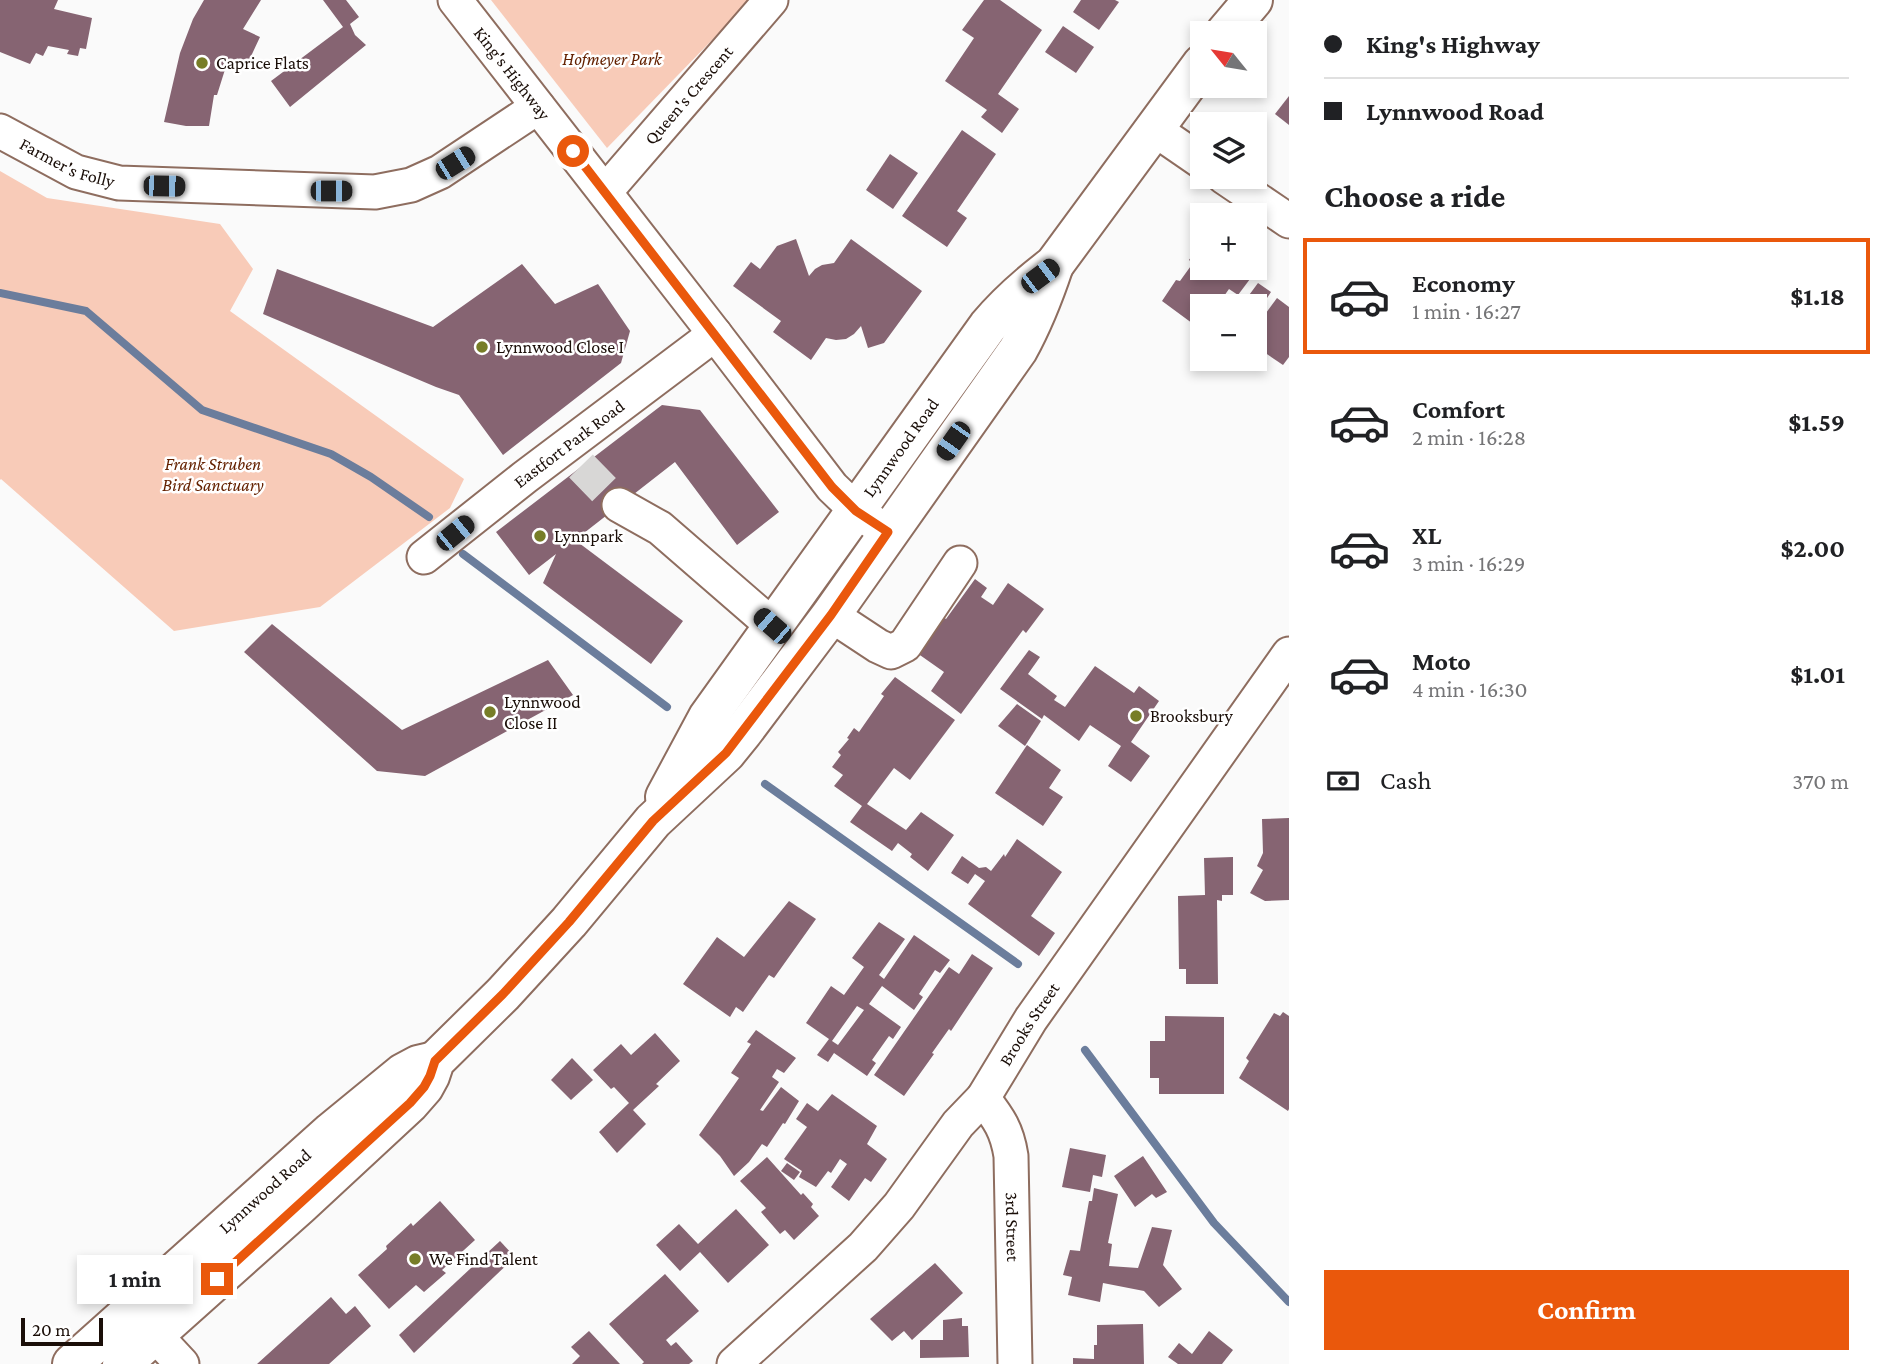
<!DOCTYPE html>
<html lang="en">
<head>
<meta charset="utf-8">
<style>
  body { margin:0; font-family:"Crimson Pro",serif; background:#f2f2f2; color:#202124; height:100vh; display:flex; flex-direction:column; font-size:26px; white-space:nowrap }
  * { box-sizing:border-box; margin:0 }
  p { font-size:23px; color:#757577 }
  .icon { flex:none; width:38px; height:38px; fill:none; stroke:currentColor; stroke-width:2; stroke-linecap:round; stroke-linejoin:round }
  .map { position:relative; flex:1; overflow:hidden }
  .panel { display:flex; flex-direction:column; background:#fff; width:595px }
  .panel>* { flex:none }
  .guide { display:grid; align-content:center; height:154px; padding:0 35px; background:#fff }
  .needle { width:46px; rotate:300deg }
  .fabs { position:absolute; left:1190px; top:21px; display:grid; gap:14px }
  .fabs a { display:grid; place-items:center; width:77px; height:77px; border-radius:0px; background:#fff; box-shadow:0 4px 10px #0003; font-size:35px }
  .scale { position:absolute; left:21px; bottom:18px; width:82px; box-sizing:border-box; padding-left:7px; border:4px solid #1a0e08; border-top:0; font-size:19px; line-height:24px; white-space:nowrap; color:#1a0e08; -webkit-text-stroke:5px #fff; paint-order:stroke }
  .end { position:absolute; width:32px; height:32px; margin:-16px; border:9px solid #ea580c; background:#fff; box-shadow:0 0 0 4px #fff }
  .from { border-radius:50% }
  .bubble { position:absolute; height:49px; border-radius:0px; background:#fff; box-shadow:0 4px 10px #0003; font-size:23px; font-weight:700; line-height:49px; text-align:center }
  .car { position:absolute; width:21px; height:42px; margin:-21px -10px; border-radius:9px; box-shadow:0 0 5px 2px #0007; background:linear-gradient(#222 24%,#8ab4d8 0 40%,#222 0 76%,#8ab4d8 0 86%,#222 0) }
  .guide b { display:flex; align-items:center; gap:24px; height:66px; font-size:26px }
  .guide b+b { border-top:2px solid #e0e0e0 }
  .guide i { width:18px; height:18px; background:#202124 }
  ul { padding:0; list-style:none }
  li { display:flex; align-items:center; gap:21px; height:116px; margin:0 14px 10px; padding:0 21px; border:4px solid transparent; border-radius:0px }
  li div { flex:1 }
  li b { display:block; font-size:26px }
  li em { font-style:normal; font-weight:700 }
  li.active { border-color:#ea580c }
  li>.icon { width:63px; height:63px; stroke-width:1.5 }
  h2 { padding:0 35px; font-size:32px; line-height:84px }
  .pay { display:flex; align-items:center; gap:18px; height:77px; padding:0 35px; font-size:26px }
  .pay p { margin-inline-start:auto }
  .cta { display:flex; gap:14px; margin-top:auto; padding:14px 35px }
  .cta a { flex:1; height:80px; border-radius:0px; background:#ea580c; color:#fff; font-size:28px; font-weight:700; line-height:80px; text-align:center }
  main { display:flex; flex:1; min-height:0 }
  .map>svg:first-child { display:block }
  .green { fill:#f8cbb8 }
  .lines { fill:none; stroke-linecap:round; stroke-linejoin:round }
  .stream { stroke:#6b7d9c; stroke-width:8 }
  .building { fill:#866472; fill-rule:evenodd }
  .minor-tunnel { stroke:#d8d7d6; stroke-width:33; stroke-dasharray:33 17; stroke-linecap:butt }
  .minor-casing { stroke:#8e6d5f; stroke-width:37 }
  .major-casing { stroke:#8e6d5f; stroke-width:42 }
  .minor { stroke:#fff; stroke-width:33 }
  .major { stroke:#fff; stroke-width:38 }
  .route { stroke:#ea580c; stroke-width:9 }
  .poi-dot { fill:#777d27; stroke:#fff; stroke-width:2.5 }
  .labels { text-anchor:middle; stroke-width:5; stroke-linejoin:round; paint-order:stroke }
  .park-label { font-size:18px; font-style:italic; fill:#642100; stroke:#fff }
  .poi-label { font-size:18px; fill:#1a0e08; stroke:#fff; text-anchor:start }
  .street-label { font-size:18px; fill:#1a0e08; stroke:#fff }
</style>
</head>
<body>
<main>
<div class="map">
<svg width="1289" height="1364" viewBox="0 0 1289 1364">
  <rect width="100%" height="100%" fill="#fafafa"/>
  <g class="green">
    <polygon points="491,0 751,0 607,148"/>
    <polygon points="0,171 47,198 220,224 253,269 230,311 464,479 450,508 320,607 174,631 1,479 0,480"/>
  </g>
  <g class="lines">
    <g class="stream">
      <polyline points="0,293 86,311 202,410 331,454 371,477 429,517"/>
      <polyline points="463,554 667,707"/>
      <polyline points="765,784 1018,964"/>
      <polyline points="1085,1050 1214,1223 1289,1302"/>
    </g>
  </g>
  <g class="building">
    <polygon points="0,0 58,0 54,9 92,18 86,49 80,48 78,56 67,54 69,50 48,46 43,56 36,53 30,64 0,52"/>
    <polygon points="204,0 261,0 243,29 260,37 246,67 228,60 217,95 214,95 209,126 186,126 164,122 180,53 193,19"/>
    <polygon points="323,0 346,0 359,17 350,24 355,35 366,45 290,107 271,81 343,27"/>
    <polygon points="984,0 1000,0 1042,30 998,94 1019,109 1002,133 981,117 987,110 945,81 974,38 962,30"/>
    <polygon points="1081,0 1115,0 1119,2 1099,30 1073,12"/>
    <polygon points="1063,26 1094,47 1076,73 1045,52"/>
    <polygon points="1289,96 1289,125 1275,114"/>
    <polygon points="962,130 996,154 957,211 967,218 947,247 902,216"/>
    <polygon points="890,154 918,173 893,209 866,190"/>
    <polygon points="796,239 809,276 815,269 822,265 834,263 851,239 922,291 884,343 868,348 861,326 854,334 846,339 836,340 826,338 811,360 773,332 781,321 733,286 751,262 760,269 777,246"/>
    <polygon points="1202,241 1202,268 1244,268 1253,275 1238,295 1229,289 1217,306 1202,306 1202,326 1200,329 1162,301 1176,280 1180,281 1193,263 1189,260"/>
    <polygon points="522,264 555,304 598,284 630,331 621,363 503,455 459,395 436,387 263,314 277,269 433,327"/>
    <polygon points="1258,283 1271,292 1255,316 1255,306 1241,306"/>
    <polygon points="1277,298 1289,307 1289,357 1283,365 1255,346 1255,328"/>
    <polygon points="662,405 700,410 779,512 737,545 675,462 575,540 683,621 651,664 543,583 556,554 529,575 496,532"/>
    <polygon points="975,579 987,588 981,597 993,605 1008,583 1044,609 1026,633 1023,630 961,714 931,691 944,672 917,653 942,616 946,619"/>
    <polygon points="272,624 402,730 548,660 573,695 425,776 377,771 244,652"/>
    <polygon points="1029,650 1040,657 1028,674 1057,696 1054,700 1065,707 1095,666 1134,693 1139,686 1159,701 1131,742 1150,756 1131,782 1108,766 1121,746 1090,725 1079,741 1044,715 1042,719 1000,689"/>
    <polygon points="895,677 955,720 910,780 894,768 867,804 906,830 921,812 954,835 928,871 910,857 912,854 898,843 892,851 850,822 862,806 834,786 843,775 832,767 841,755 838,752 849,739 847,738 854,728 859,732 884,696 881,694"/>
    <polygon points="1017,704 1041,721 1025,746 998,726"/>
    <polygon points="1027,745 1061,770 1049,788 1063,797 1043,826 995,793"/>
    <polygon points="1289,818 1289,900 1265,901 1250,893 1263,870 1257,866 1263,853 1262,819"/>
    <polygon points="1017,839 1062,872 1031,916 1055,933 1039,956 968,904 985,881 975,874 968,884 951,873 962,856 979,868 986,867 991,871 1004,854 1005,857"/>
    <polygon points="1233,857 1233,895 1222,895 1222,901 1217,900 1218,984 1186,984 1186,969 1179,969 1178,896 1205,895 1204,858"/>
    <polygon points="789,901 816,919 774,978 769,975 743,1012 736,1007 730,1017 683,984 717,937 744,957"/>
    <path d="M 879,922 L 905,939 L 879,975 L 884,979 L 914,935 L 950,960 L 940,973 L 935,970 L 919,994 L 923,997 L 914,1010 L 882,986 L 869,1004 L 901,1027 L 893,1039 L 889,1036 L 872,1060 L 876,1063 L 867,1076 L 834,1053 L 828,1062 L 817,1055 L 829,1039 L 806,1023 L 831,986 L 844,995 L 864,967 L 852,958 ZM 857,1006 L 864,1010 L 838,1045 L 832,1041 Z"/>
    <polygon points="972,954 993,968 951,1031 949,1029 932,1053 934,1054 904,1096 874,1075 949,967 959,974"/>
    <polygon points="1283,1012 1289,1016 1289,1109 1288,1111 1239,1078 1249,1061 1246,1058 1274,1013 1280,1016"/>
    <polygon points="1165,1016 1224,1017 1224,1094 1159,1094 1159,1078 1150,1078 1150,1041 1165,1041"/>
    <polygon points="756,1030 796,1058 784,1073 777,1069 772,1077 779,1082 760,1110 763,1111 781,1087 799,1101 785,1124 783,1123 767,1147 762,1144 749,1162 734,1176 720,1156 699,1135 739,1078 731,1073 751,1044 747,1042"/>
    <polygon points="655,1033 680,1061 656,1084 659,1086 633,1110 646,1124 617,1153 599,1132 629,1103 614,1087 611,1089 593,1070 621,1044 631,1055"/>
    <polygon points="572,1058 593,1080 571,1100 551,1080"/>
    <polygon points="832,1094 877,1126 867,1144 887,1159 871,1182 865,1178 849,1201 831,1187 847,1164 840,1159 831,1173 828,1171 816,1187 799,1177 802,1171 784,1159 807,1127 796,1119 807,1103 818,1111"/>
    <polygon points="1070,1148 1106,1155 1102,1177 1093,1175 1090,1192 1062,1187"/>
    <polygon points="1143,1156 1167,1192 1156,1198 1152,1194 1135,1207 1114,1176"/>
    <polygon points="767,1157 801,1195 803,1193 813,1204 811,1207 819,1216 794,1240 785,1230 780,1234 761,1212 766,1208 740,1181"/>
    <polygon points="787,1163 800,1172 794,1180 781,1171"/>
    <polygon points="1094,1188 1118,1194 1108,1243 1112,1244 1109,1266 1138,1268 1152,1227 1172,1230 1163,1265 1182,1289 1159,1307 1144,1291 1103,1283 1100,1302 1068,1295 1072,1277 1063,1275 1070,1250 1080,1251 1089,1201 1092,1201"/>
    <polygon points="440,1201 475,1240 442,1270 446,1273 424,1292 416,1285 389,1309 358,1275 387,1249 386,1246 411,1223 413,1226"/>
    <polygon points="736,1209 769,1245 728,1283 700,1252 680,1271 656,1245 679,1224 698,1244"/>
    <polygon points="500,1241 515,1257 414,1353 399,1335"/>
    <polygon points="935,1263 963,1293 912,1340 904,1331 892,1341 870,1319"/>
    <polygon points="665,1274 699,1311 666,1340 671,1346 676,1342 693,1361 689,1364 642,1364 644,1362 609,1324"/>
    <polygon points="331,1297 346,1314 355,1306 371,1326 329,1364 257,1364"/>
    <polygon points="962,1318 962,1326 968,1326 969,1357 920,1358 920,1340 943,1340 943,1320"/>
    <polygon points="1143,1324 1144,1364 1073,1364 1073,1358 1094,1359 1094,1345 1097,1345 1097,1325"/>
    <polygon points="589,1331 620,1364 572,1364 580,1356 571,1347"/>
    <polygon points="1209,1331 1233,1350 1222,1364 1178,1364 1168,1357 1179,1343 1192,1354"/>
  </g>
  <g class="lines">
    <polyline class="minor-tunnel" points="581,466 619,505"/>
    <g class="minor-casing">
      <g id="minor">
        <path id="s1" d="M 455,0 L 715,334 L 832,487 L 857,511 L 877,525"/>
        <polyline points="1154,129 1202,162"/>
        <path id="s2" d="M 0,131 L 76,172 L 119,183 L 375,192 L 411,185 L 440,172 L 538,107"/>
        <polyline points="1224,177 1289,221"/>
        <path id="s3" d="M 605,192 L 771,0"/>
        <polyline points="619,505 660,528 773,626"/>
        <path id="s4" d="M 424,557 L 525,477 L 715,334"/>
        <polyline points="831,615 878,646 891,652 905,645 960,563"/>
        <path id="s5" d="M 983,1098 C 999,1119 1007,1130 1011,1156 L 1015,1364"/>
        <polyline points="155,1335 182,1364"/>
        <path id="s6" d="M 734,1364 L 863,1247 L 899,1206 L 958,1124 L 983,1098 L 1031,1019 L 1289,654"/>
      </g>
    </g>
    <g class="major-casing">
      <g id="major">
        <polyline points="1225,33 1253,0"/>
        <path id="s7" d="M 665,797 L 708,717 L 988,326 C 1008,302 1029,284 1054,265 L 1202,64"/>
        <path id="s8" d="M 72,1364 L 331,1132 L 403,1073 L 418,1065 L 435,1061"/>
        <path d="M 122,1364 L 300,1205 L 410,1103 L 424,1087 L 430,1076 L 435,1061 L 503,994 L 569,922 L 653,821 L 726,753 L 743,732 L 831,615 L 1018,350 C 1033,323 1044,295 1054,265"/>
      </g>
    </g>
    <use href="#minor" class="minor"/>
    <use href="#major" class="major"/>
  </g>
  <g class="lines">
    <polyline class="route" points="217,1279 410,1103 424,1087 430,1076 435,1061 503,994 569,922 653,821 726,753 831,615 888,532 856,511 832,487 573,151"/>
  </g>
  <g class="poi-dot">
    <circle cx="202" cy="63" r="7"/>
    <circle cx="482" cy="347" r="7"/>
    <circle cx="540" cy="536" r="7"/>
    <circle cx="490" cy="712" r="7"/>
    <circle cx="1136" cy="716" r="7"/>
    <circle cx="415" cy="1259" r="7"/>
  </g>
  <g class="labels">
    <g class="park-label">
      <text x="612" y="65">Hofmeyer Park</text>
      <text x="213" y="470">Frank Struben<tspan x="213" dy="21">Bird Sanctuary</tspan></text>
    </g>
    <g class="poi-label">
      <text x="216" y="69">Caprice Flats</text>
      <text x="496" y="353">Lynnwood Close I</text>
      <text x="554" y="542">Lynnpark</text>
      <text x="504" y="708">Lynnwood<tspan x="504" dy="21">Close II</tspan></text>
      <text x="1150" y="722">Brooksbury</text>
      <text x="429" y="1265">We Find Talent</text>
    </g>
    <g class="street-label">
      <text dy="6" stroke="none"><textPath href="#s1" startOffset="93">King's Highway</textPath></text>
      <text dy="6" stroke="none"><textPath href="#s3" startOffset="128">Queen's Crescent</textPath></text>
      <text dy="6" stroke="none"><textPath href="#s2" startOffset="75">Farmer's Folly</textPath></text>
      <text dy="6" stroke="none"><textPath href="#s4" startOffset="184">Eastfort Park Road</textPath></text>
      <text dy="6" stroke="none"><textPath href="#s7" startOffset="422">Lynnwood Road</textPath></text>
      <text dy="6" stroke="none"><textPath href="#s6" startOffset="453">Brooks Street</textPath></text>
      <text dy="6" stroke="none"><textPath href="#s8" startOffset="259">Lynnwood Road</textPath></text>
      <text dy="6" stroke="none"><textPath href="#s5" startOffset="136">3rd Street</textPath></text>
    </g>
  </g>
</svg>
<div class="fabs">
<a><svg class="needle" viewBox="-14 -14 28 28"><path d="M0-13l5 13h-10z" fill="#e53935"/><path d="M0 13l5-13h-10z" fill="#757577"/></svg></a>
<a><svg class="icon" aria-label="layers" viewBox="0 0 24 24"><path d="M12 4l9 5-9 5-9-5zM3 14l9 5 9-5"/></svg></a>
<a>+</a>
<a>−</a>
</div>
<div class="scale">20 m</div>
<i class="end from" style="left:573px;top:151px"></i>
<i class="end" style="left:217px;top:1279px"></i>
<div class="bubble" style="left:77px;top:1255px;width:116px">1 min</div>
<i class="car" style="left:455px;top:163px;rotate:58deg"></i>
<i class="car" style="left:164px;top:186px;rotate:91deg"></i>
<i class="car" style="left:331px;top:191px;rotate:90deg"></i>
<i class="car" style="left:1040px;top:276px;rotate:53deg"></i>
<i class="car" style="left:953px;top:441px;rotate:215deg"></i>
<i class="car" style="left:455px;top:533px;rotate:51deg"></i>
<i class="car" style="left:772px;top:626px;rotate:311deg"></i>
</div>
<section class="panel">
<div class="guide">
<b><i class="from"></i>King's Highway</b>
<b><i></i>Lynnwood Road</b>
</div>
<h2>Choose a ride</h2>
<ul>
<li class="active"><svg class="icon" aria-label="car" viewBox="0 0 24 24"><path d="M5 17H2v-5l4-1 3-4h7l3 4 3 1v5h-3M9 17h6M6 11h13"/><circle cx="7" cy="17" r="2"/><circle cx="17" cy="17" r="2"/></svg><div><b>Economy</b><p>1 min · 16:27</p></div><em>$1.18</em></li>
<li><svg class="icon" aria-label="car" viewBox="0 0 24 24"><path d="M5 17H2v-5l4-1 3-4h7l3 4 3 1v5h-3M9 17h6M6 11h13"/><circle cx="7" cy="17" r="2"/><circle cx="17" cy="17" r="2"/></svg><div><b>Comfort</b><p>2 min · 16:28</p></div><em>$1.59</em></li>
<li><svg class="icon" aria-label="car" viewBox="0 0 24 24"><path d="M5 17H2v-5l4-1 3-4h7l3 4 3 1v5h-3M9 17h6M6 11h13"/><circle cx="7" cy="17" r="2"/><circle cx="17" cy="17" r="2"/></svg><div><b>XL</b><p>3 min · 16:29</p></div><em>$2.00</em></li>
<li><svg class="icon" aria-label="car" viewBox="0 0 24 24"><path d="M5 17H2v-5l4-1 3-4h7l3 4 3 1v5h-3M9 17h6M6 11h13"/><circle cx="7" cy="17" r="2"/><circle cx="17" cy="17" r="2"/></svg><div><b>Moto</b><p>4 min · 16:30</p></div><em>$1.01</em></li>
</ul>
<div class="pay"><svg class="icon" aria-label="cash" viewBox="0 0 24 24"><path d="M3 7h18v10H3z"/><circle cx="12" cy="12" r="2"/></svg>Cash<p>370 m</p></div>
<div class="cta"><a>Confirm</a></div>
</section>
</main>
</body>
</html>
